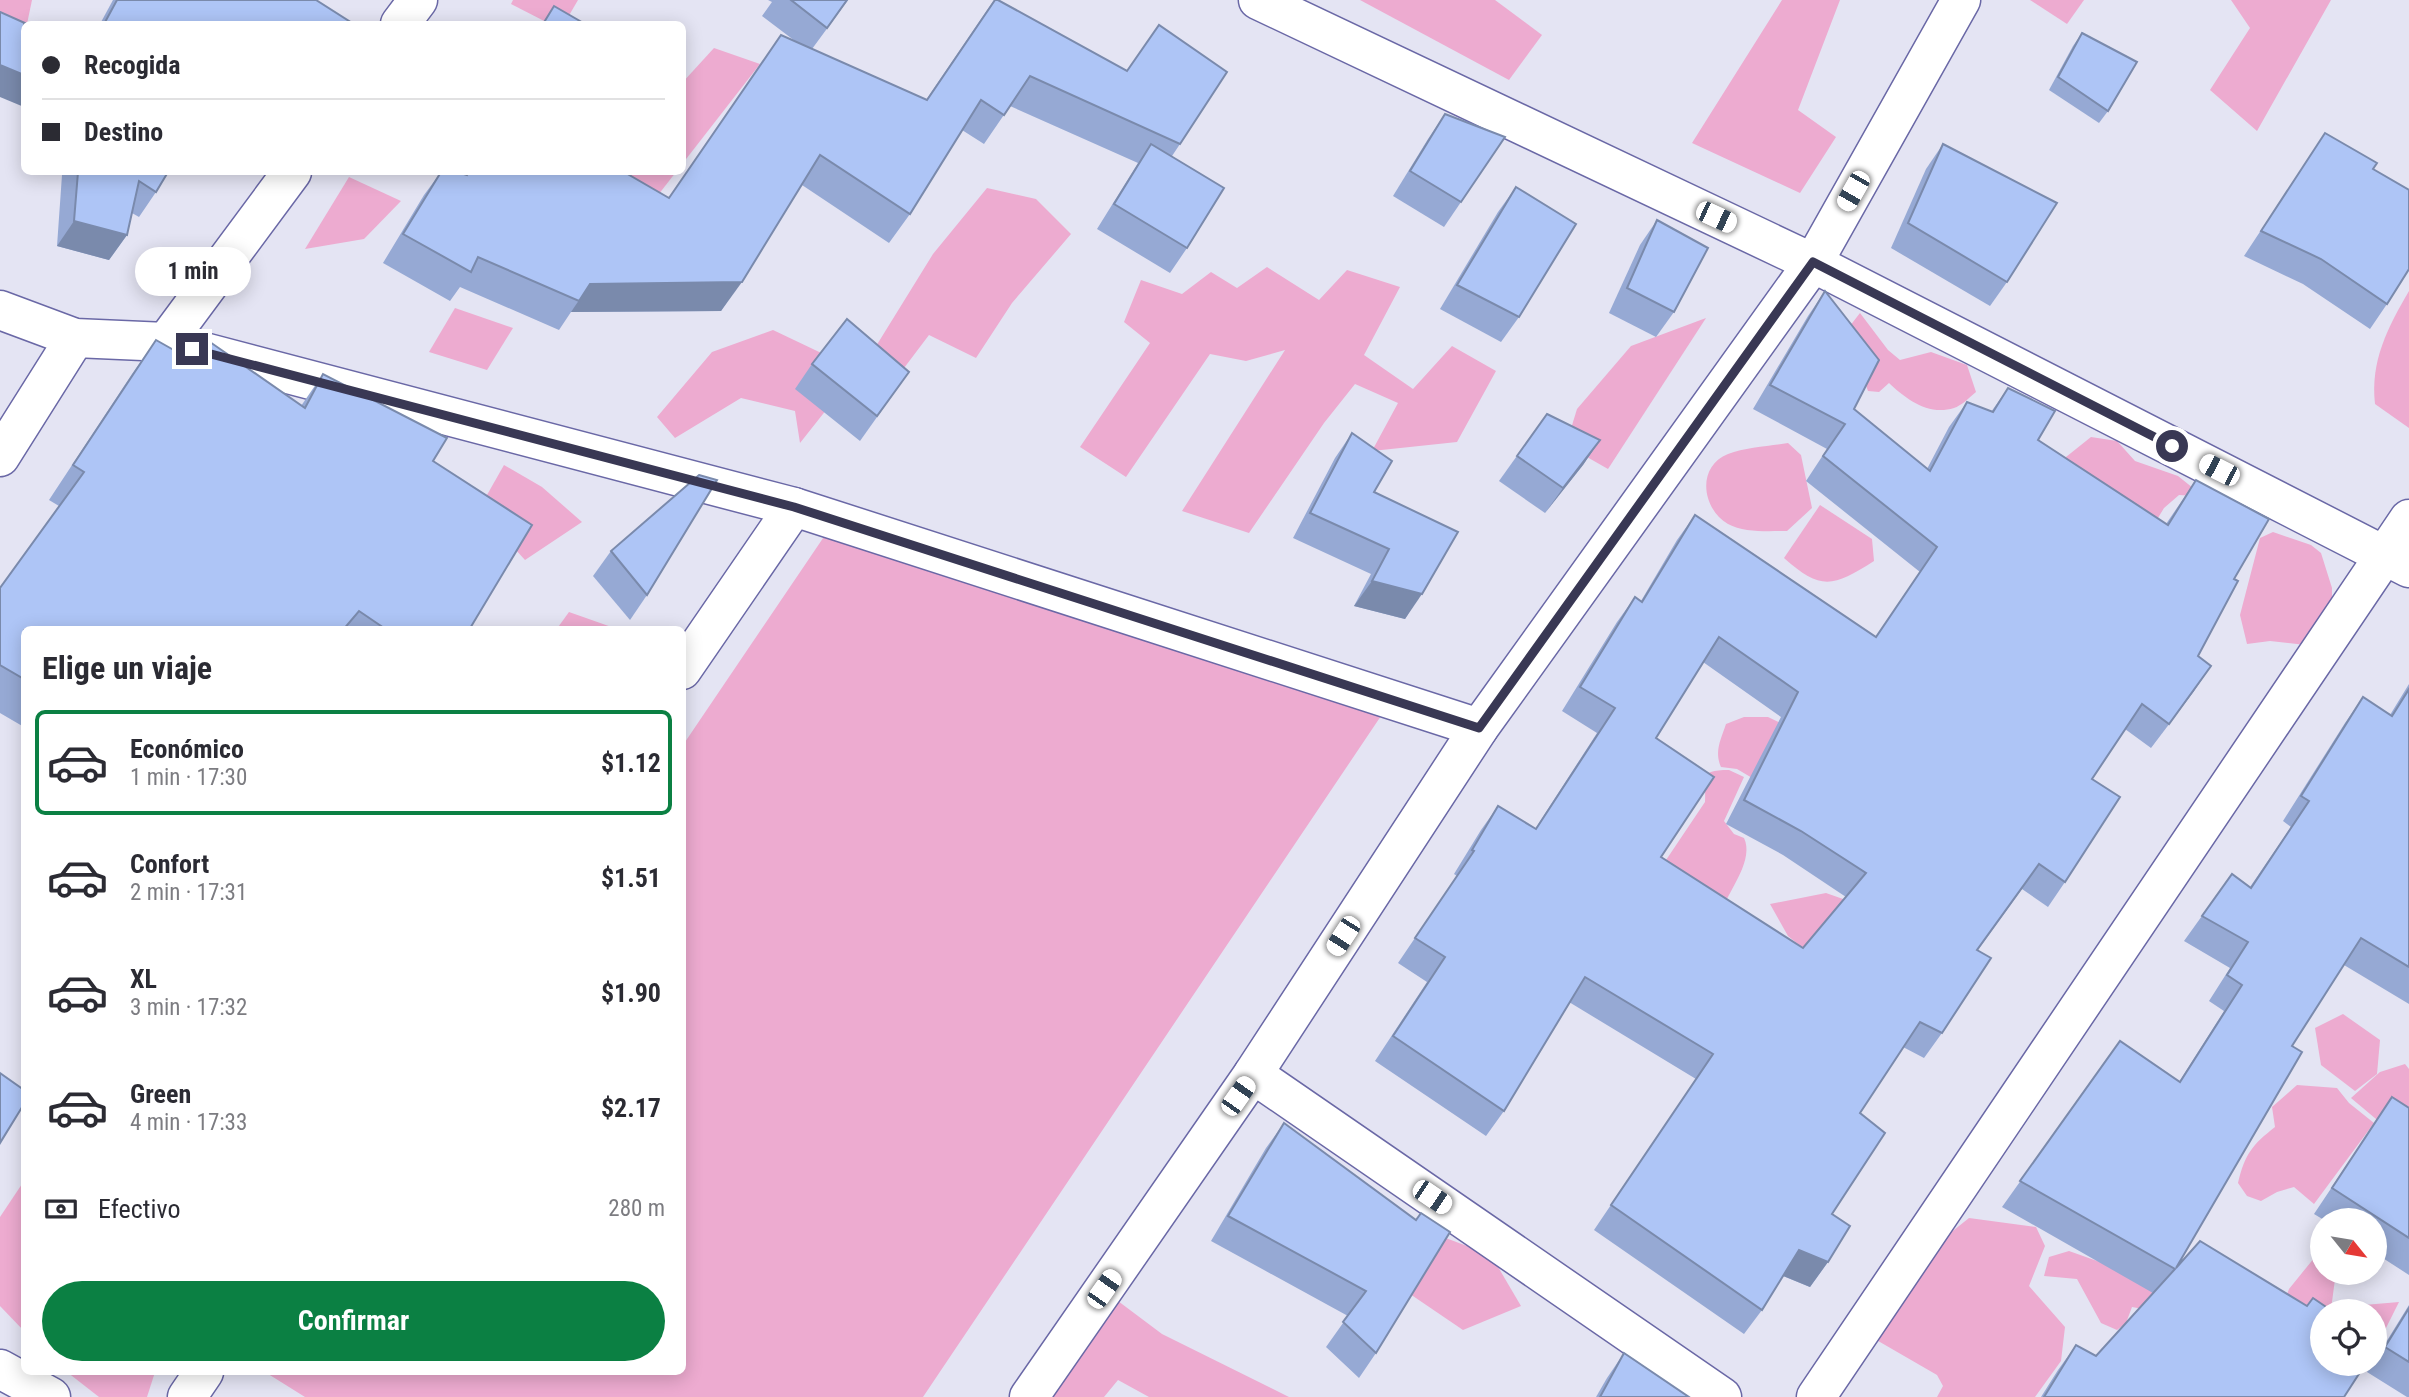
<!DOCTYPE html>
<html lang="es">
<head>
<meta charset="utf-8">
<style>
  body { margin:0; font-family:"Roboto Condensed",sans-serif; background:#f2f2f3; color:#2b2b33; height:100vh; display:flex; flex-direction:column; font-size:26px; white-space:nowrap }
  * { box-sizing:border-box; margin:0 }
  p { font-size:23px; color:#7c7c81 }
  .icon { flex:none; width:38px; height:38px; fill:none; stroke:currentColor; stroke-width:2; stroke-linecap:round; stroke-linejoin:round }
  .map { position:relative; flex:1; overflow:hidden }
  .sheet { position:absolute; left:21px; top:626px; width:665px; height:749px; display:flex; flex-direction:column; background:#fff; border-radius:10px; box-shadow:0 4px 18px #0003 }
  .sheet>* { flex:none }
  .banner { position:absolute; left:21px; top:21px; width:665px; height:154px; border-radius:10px; box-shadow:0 4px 18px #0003; display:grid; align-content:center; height:154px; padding:0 21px; background:#fff }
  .needle { width:46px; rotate:120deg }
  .buttons { position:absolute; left:2310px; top:1208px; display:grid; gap:14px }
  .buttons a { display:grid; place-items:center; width:77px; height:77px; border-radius:50%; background:#fff; box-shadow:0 4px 18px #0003; font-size:35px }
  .end { position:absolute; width:32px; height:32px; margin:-16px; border:9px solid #393854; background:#fff; box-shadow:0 0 0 4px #fff }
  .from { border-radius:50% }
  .bubble { position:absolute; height:49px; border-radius:24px; background:#fff; box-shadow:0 4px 18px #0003; font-size:23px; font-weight:700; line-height:49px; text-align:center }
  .car { position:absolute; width:21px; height:42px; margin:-21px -10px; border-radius:9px; box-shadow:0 0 5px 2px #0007; background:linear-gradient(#fff 24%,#345 0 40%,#fff 0 76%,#345 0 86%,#fff 0) }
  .banner b { display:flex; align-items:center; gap:24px; height:66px; font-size:26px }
  .banner b+b { border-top:2px solid #e1e1e2 }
  .banner i { width:18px; height:18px; background:#2b2b33 }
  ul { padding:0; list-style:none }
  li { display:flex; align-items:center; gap:21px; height:105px; margin:0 14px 10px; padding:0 7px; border:4px solid transparent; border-radius:10px }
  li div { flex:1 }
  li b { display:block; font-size:26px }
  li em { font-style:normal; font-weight:700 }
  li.on { border-color:#0b8043 }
  li>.icon { width:63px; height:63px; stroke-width:1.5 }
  h2 { padding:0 21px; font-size:32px; line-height:84px }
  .pay { display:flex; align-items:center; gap:18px; height:77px; padding:0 21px; font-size:26px }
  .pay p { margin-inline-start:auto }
  .primary-button { display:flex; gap:14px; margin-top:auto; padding:14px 21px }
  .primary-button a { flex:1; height:80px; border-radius:42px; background:#0b8043; color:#fff; font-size:28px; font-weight:700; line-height:80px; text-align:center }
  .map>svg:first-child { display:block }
  .green { fill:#edabd0 }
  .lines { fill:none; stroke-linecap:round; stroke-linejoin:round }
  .minor-casing { stroke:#6a68a6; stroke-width:41 }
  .minor { stroke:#fff; stroke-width:38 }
  .wall { fill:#96a9d4; fill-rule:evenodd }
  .shaded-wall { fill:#7a8aac }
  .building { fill:#aec5f6; stroke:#7a8aac; stroke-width:2; fill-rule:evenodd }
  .route { stroke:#393854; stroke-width:9 }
</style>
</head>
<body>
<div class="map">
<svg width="2409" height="1397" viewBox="0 0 2409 1397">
  <rect width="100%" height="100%" fill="#e4e4f3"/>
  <g class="green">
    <polygon points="0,0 32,0 27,24 0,44"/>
    <polygon points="513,0 578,0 564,24 550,24 511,4"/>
    <polygon points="1360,0 1495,0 1542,35 1509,80"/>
    <polygon points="1782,0 1840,0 1798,110 1836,137 1800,193 1692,143"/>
    <polygon points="2030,0 2084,0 2067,24"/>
    <polygon points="2231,0 2331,0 2257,131 2210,90 2250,28"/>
    <polygon points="714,48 760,64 683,163 682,83"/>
    <polygon points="617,172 676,172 655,199"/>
    <polygon points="349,177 401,201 364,239 305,249"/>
    <polygon points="987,188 1036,199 1071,234 1012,303 976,358 929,335 901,372 873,351 933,254"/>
    <polygon points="1267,267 1319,300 1347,270 1400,287 1364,355 1413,389 1452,346 1496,371 1457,442 1372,451 1398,403 1355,384 1324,423 1249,533 1182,511 1285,350 1246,361 1210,354 1126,477 1080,447 1150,343 1124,322 1141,280 1182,294 1211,272 1237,288"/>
    <path d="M 2409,291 L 2409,428 L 2375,404 C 2370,361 2388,327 2409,291 Z"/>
    <polygon points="455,308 513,328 487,370 429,352"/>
    <path d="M 1860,313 L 1888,350 L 1900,360 L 1931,352 L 1967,365 L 1976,392 C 1970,397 1961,406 1954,408 C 1928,416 1906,399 1889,383 L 1879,392 L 1868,391 L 1846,331 Z"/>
    <polygon points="1706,318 1608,469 1566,445 1577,409 1631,346"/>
    <polygon points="773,330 836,360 838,395 800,443 795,411 741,398 675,438 657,417 712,352"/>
    <polygon points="2091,437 2117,441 2135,461 2178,476 2193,488 2195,496 2179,495 2164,508 2150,531 2061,461"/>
    <path d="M 1788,443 L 1801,455 L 1812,508 L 1787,531 C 1769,531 1744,533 1728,524 C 1701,508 1697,466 1728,454 C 1746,447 1769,446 1788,443 Z"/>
    <polygon points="504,465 542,487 582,522 525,560 479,509"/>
    <path d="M 1820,505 L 1872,539 L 1874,561 C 1833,587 1821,591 1784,558 Z"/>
    <polygon points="838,516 1385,710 923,1397 305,1397 265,1372 682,1372 683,745"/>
    <polygon points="2273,532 2311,545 2321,553 2332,588 2332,607 2306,645 2270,641 2247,644 2240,615 2260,538"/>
    <polygon points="569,612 620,630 556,630"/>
    <path d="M 1744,717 L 1768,717 L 1785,725 L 1786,798 L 1737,769 L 1721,767 C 1714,752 1721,739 1726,724 Z"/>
    <path d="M 1729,770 L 1744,777 L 1724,821 L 1734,834 L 1744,838 C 1754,859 1731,888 1723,907 L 1658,872 L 1705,802 C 1707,779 1696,770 1729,770 Z"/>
    <polygon points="1826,893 1843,899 1862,942 1821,963 1788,936 1770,904"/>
    <polygon points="2343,1014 2380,1040 2377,1074 2355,1091 2321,1065 2315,1028"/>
    <polygon points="2405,1064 2409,1069 2409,1114 2382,1124 2351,1098 2380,1072"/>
    <path d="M 2297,1085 L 2337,1088 L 2349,1103 L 2374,1123 L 2314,1204 L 2294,1187 L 2277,1192 L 2261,1201 L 2247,1196 L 2238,1183 C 2245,1154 2252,1145 2275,1127 L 2272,1107 Z"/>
    <polygon points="24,1181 24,1331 0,1306 0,1217"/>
    <polygon points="1969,1218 2036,1227 2045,1246 2029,1286 2065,1327 2061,1361 2035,1397 1937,1397 1943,1386 1937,1375 1873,1338 1892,1311 1912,1290 1929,1250"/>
    <polygon points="1435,1234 1491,1255 1521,1306 1463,1330 1410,1294"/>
    <polygon points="2143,1244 2177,1268 2143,1309 2132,1307 2126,1323 2117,1330 2101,1323 2077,1279 2044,1276 2049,1257 2069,1251 2100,1262"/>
    <polygon points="2319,1252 2322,1256 2322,1272 2336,1272 2331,1309 2334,1311 2322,1311 2322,1339 2286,1297 2289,1289"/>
    <polygon points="1118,1301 1162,1334 1289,1397 1149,1397 1118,1380 1104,1397 1048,1397"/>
    <polygon points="2399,1302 2375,1350 2375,1311 2354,1311 2364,1305"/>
    <polygon points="67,1372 155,1372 147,1397 99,1397"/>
  </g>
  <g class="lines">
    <g class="minor-casing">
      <g id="minor">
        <polyline points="1258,0 1813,263 2409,568"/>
        <polyline points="400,24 418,0"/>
        <polyline points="0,310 75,338 166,342 794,507 1479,728"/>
        <polyline points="166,342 292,172"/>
        <polyline points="0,457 75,338"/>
        <polyline points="682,670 794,507"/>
        <polyline points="1253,1074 1722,1397"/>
        <polyline points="0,1369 51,1397"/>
        <polyline points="187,1397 204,1372"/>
        <polyline points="1029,1397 1253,1074 1479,728 1813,263 1961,0"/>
        <polyline points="1816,1397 2409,519"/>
      </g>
    </g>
    <use href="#minor" class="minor"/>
  </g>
  <g class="wall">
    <polygon points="113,0 316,0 351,24 100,24"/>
    <polygon points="768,0 848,0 812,49 926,100 994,0 1180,144 1172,156 1187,248 1170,273 1097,229 1138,163 1010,106 984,144 962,130 910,214 889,243 802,185 721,311 571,312 559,330 460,287 450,301 383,263 424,195 441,172 669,198 795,41 762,16 772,2"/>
    <polygon points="2082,33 2108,111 2099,123 2049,90 2073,46"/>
    <polygon points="1445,114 1461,202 1444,227 1393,196 1428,139"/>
    <polygon points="2325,133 2373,169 2387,304 2370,329 2303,284 2244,256"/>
    <polygon points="1943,144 2007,282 1990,306 1891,248 1926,169"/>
    <polygon points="60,172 168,172 156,192 139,217 132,213 127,235 109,260 57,246 62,175"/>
    <polygon points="1516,187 1519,317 1501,342 1440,309 1498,212"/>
    <polygon points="1657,220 1674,312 1656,337 1609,313 1640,245"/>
    <path d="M 1825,291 L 1854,409 L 1927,469 L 1949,427 L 1967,402 L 1991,412 L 2008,388 L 2038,440 L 2166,524 L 2196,480 L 2234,579 L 2198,656 L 2194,691 L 2151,748 L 2125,729 L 2092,779 L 2065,882 L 2048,907 L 2022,889 L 1978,950 L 1942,1033 L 1924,1058 L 1903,1047 L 1860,1113 L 1832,1214 L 1828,1262 L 1810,1287 L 1783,1276 L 1762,1310 L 1744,1334 L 1594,1230 L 1696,1079 L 1569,1002 L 1504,1111 L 1486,1136 L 1375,1061 L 1427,982 L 1398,963 L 1457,876 L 1454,874 L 1481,830 L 1498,806 L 1535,829 L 1597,733 L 1562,711 L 1617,622 L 1635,597 L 1641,601 L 1677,540 L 1695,515 L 1876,637 L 1920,572 L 1806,481 L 1827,449 L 1753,409 L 1808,316 ZM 1703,662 L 1781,717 L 1726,824 L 1783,855 L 1846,897 L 1803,948 L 1661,857 L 1656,738 Z"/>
    <polygon points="156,340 195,362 301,406 323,374 433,461 469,630 24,630 24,727 0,713 0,588 59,506 49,500 132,374"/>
    <polygon points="812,364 909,372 860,441 795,389"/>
    <polygon points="1547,414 1600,440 1583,465 1545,513 1499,481"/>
    <polygon points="1352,433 1374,492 1458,532 1405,619 1354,606 1371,574 1293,538 1335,458"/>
    <polygon points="611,551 647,595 630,620 593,576"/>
    <polygon points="2409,684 2409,1004 2344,965 2292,1046 2176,1268 2344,1397 2041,1397 2058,1370 2076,1345 2096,1356 2153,1293 2002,1207 2120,1041 2179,1082 2224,1011 2209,1001 2230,968 2184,941 2232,874 2250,887 2291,827 2283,821 2345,723 2363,697 2390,715"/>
    <polygon points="2392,1097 2409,1108 2409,1275 2375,1253 2375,1220 2324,1220 2314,1214"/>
    <polygon points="1284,1123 1416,1220 1376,1353 1359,1378 1326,1347 1348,1316 1211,1241 1266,1148"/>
    <polygon points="2409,1305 2409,1397 2407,1397 2367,1372 2373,1363 2375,1363 2375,1360"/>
    <polygon points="1624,1353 1689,1397 1596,1397 1607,1378"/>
  </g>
  <g class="shaded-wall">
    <polygon points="0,65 24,75 24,107 0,97"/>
    <polygon points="74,221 127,235 109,260 57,246"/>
    <polygon points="742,282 721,311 571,312 590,284"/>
    <polygon points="1600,440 1583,465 1545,513 1563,488"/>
    <polygon points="1372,581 1422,594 1405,619 1354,606"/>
    <polygon points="2211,666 2194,691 2151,748 2169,724"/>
    <polygon points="1799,1250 1828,1262 1810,1287 1781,1275"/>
  </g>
  <g class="building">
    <polygon points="117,0 316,0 352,23 351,24 104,24"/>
    <polygon points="791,0 847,0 827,28"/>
    <polygon points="995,0 998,0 1127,71 1159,25 1227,72 1180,144 1030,76 1004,115 981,100 910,214 820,155 742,282 590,284 579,301 478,257 471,272 403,234 441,172 458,172 467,175 469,172 624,172 669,198 781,35 927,100"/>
    <polygon points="554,6 585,24 543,24"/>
    <polygon points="0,12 27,24 24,24 24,75 0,65"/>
    <polygon points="2082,33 2137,62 2108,111 2058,77"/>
    <polygon points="1445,114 1505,137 1461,202 1410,171"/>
    <polygon points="2325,133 2377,163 2373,169 2409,190 2409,269 2387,304 2321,259 2261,231"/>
    <polygon points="1151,144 1224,188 1187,248 1114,204"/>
    <polygon points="1943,144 2057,203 2007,282 1908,223"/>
    <polygon points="78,172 168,172 156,192 139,181 127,235 74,221"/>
    <polygon points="1516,187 1576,224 1519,317 1457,285"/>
    <polygon points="1657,220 1708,248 1674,312 1627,288"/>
    <path d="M 1825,291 L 1879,360 L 1854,409 L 1930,471 L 1967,402 L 1993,412 L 2008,388 L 2055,411 L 2038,440 L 2168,525 L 2196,480 L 2269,519 L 2234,579 L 2238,581 L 2198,656 L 2211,666 L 2169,724 L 2142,704 L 2092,779 L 2120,797 L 2065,882 L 2039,864 L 1977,950 L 1991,958 L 1942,1033 L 1920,1022 L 1860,1113 L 1885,1133 L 1832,1214 L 1850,1226 L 1828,1262 L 1799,1250 L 1762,1310 L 1611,1205 L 1713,1054 L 1585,977 L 1504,1111 L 1393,1036 L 1445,957 L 1415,938 L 1474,851 L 1472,850 L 1498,806 L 1536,829 L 1615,708 L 1580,687 L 1635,597 L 1642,602 L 1695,515 L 1876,637 L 1937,547 L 1823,456 L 1845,424 L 1770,385 ZM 1719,637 L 1798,692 L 1744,800 L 1801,831 L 1866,873 L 1803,948 L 1661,857 L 1714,777 L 1656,738 Z"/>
    <polygon points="847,319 909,372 877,416 812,364"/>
    <polygon points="156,340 195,362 210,342 305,408 323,374 447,438 433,461 532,525 469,630 387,630 359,611 343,630 24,630 24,679 0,665 0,588 84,472 73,465"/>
    <polygon points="1547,414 1600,440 1563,488 1517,456"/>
    <polygon points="1352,433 1392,461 1374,492 1458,532 1422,594 1372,581 1389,549 1310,513"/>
    <polygon points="699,475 717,480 647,595 611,551"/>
    <polygon points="2409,689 2409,967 2361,938 2292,1046 2302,1052 2176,1268 2200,1241 2307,1306 2313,1298 2332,1311 2322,1311 2322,1363 2366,1363 2344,1397 2044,1397 2076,1345 2096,1356 2175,1269 2020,1181 2120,1041 2180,1082 2242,985 2227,975 2248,942 2202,916 2232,874 2251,888 2309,801 2301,796 2363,697 2392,716"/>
    <polygon points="0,1073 24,1090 24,1104 0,1143"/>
    <polygon points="2392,1097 2409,1108 2409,1238 2332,1188"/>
    <polygon points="1284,1123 1416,1220 1421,1213 1450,1232 1376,1353 1343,1322 1366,1291 1228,1216"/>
    <polygon points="2409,1308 2409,1362 2385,1347"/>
    <polygon points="2375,1339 2380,1343 2375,1351"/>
    <polygon points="1624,1353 1689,1397 1600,1397"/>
  </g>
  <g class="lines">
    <polyline class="route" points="192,349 794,507 1479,728 1813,262 2172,446"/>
  </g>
</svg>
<div class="buttons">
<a><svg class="needle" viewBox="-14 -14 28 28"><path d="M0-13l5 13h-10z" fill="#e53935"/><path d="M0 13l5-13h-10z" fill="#7c7c81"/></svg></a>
<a><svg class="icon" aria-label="locate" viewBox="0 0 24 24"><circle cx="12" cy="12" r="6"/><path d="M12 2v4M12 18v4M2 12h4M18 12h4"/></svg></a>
</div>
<i class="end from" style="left:2172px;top:446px"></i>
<i class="end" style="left:192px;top:349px"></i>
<div class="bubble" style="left:135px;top:247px;width:116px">1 min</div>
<i class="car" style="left:1853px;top:191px;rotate:210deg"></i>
<i class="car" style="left:1716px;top:217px;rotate:115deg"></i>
<i class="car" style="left:2219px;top:470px;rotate:297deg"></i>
<i class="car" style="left:1343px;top:936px;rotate:213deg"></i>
<i class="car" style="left:1238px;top:1096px;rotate:35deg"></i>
<i class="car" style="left:1432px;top:1197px;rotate:124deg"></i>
<i class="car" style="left:1104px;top:1289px;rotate:35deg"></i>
<div class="banner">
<b><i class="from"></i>Recogida</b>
<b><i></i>Destino</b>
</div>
<section class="sheet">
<h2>Elige un viaje</h2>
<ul>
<li class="on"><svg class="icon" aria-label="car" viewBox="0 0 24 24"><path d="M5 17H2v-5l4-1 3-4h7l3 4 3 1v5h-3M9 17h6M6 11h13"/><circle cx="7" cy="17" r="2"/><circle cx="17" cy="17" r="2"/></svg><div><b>Económico</b><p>1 min · 17:30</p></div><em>$1.12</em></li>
<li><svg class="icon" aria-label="car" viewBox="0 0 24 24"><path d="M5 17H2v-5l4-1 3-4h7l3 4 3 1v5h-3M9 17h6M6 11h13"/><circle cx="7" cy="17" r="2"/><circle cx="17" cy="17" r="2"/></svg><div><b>Confort</b><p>2 min · 17:31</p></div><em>$1.51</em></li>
<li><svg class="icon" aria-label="car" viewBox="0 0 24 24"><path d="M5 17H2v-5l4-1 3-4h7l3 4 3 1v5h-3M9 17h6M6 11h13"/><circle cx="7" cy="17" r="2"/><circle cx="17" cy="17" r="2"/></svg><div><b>XL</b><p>3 min · 17:32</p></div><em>$1.90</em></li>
<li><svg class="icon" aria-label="car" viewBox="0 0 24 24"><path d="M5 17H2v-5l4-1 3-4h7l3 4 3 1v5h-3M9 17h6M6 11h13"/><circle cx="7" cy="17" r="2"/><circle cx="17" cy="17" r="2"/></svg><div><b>Green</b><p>4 min · 17:33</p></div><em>$2.17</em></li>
</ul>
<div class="pay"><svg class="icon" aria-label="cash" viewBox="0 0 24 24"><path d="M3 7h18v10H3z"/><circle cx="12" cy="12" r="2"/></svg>Efectivo<p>280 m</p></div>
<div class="primary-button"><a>Confirmar</a></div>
</section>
</div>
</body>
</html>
